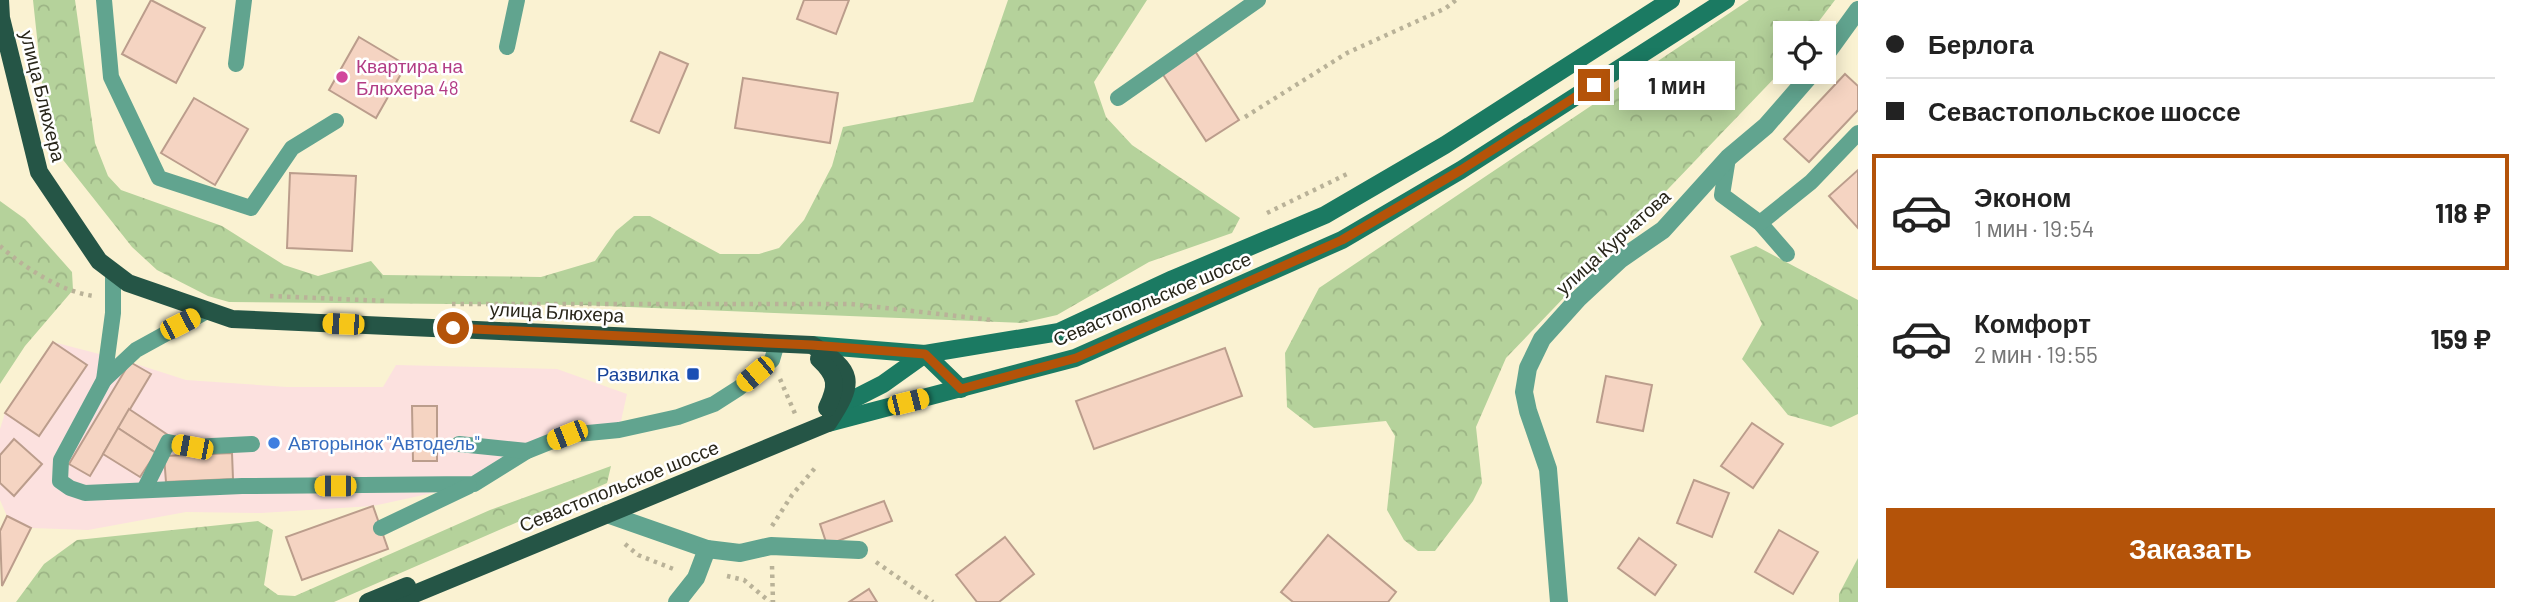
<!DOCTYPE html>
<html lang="ru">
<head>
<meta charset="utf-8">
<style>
  body { margin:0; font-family:Barlow,sans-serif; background:#f2f2f2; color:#222; height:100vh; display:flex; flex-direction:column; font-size:26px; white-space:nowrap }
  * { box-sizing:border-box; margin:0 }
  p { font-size:23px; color:#767676 }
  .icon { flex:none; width:38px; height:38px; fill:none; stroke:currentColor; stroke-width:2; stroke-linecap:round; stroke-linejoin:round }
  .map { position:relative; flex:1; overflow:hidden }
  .drawer { display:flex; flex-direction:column; background:#fff; width:665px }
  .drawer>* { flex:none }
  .top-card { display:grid; align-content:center; height:154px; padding:0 28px; background:#fff }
  .controls { position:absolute; left:1773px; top:21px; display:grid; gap:14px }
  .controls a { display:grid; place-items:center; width:63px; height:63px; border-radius:0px; background:#fff; box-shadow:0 4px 18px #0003; font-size:35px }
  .end { position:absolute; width:32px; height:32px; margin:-16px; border:9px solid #b45309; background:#fff; box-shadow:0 0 0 4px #fff }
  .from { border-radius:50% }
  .bubble { position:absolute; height:49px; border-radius:0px; background:#fff; box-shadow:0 4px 18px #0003; font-size:23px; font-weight:700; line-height:49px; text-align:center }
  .car { position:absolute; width:21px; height:42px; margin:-21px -10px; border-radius:9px; box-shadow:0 0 5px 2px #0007; background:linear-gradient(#f5c518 24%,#345 0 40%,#f5c518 0 76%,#345 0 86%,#f5c518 0) }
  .top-card b { display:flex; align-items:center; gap:24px; height:66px; font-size:26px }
  .top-card b+b { border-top:2px solid #e0e0e0 }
  .top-card i { width:18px; height:18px; background:#222 }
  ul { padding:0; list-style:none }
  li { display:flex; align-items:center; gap:21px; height:116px; margin:0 14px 10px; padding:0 14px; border:4px solid transparent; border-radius:0px }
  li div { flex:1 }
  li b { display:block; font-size:26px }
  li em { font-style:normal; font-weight:700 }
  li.selected { border-color:#b45309 }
  li>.icon { width:63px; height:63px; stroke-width:1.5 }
  .cta { display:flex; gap:14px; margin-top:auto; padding:14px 28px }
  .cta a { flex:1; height:80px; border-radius:0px; background:#b45309; color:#fff; font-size:28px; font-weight:700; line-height:80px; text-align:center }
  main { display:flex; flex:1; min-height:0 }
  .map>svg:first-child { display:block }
  .commercial { fill:#fce1df }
  .forest { fill:url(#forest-crowns) }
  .building { fill:#f5d4c2; stroke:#bb9d8c; stroke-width:2 }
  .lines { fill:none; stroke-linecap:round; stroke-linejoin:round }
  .path { stroke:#b9b298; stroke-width:4.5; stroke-dasharray:3.5 5; stroke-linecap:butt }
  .service { stroke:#61a48f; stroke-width:16 }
  .minor { stroke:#61a48f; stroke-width:18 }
  .secondary { stroke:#1b7a62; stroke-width:18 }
  .primary { stroke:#255546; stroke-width:18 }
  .route { stroke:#b45309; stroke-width:9 }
  .hotel-dot { fill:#d1479c; stroke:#fff; stroke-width:2.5 }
  .transit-dot { fill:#1a4fb4; stroke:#fff; stroke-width:2.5 }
  .shop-dot { fill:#3f7fe0; stroke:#fff; stroke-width:2.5 }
  .labels { text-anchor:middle; stroke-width:5; stroke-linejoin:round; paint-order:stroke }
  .hotel-label { font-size:19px; fill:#b23c85; stroke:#fff; text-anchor:start }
  .street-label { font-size:19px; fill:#29261a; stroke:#fff }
  .transit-label { font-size:19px; fill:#164399; stroke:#fff; text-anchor:end }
  .shop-label { font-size:19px; fill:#366cbe; stroke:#fff; text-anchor:start }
</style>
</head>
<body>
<main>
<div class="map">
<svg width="1858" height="602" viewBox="0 0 1858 602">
  <defs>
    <pattern id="forest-crowns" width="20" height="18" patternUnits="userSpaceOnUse" patternTransform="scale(1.75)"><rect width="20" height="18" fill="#b5d29b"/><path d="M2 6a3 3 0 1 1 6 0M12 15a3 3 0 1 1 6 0" fill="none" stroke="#9cb485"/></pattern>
  </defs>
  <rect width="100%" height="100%" fill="#faf2d2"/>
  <polygon class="commercial" points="53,342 130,362 186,380 287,387 383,387 396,365 557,369 627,394 619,430 567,435 474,484 373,506 261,513 186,512 88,530 31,528 7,516 0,500 0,429 5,413"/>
  <g class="forest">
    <polygon points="33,0 75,0 95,143 108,176 121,190 222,226 284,265 318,276 371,261 383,275 541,277 595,261 616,231 634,216 650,216 720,254 759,254 779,248 804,220 832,166 843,127 973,102 1008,0 1147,0 1094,82 1106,117 1132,145 1240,218 1232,233 1149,262 1057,315 1022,323 580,305 229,302 208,296 157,270 132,247 60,156 42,84"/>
    <polygon points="1749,0 1835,0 1810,33 1785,33 1785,67 1506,358 1476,427 1482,483 1473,501 1435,551 1418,551 1404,540 1387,510 1395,436 1386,421 1314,428 1287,407 1285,353 1319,288"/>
    <polygon points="0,201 25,219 72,272 73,290 25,346 0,384"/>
    <polygon points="1756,246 1858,300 1858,414 1831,427 1788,415 1742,359 1762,324 1730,256"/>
    <polygon points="611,466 607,483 334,602 16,602 44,564 77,540 258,521 273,530 264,585 278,595 295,596 490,510"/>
    <polygon points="1858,558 1858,602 1839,602 1839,594"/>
  </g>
  <g class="building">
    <polygon points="151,0 205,28 176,83 122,54"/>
    <polygon points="804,0 849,0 836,34 797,19"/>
    <polygon points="359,37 406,65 376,118 329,90"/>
    <polygon points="1195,51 1239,120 1206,141 1162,73"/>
    <polygon points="660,52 688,64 659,133 631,121"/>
    <polygon points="1845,74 1858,86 1858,110 1809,162 1784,139"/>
    <polygon points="743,78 838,93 830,143 735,128"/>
    <polygon points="194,98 248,129 215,185 161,153"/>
    <polygon points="1858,170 1858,228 1829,196"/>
    <polygon points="290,173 356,176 352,251 287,248"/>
    <polygon points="53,342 87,365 39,436 5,413"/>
    <polygon points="1225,348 1242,396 1094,449 1076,401"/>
    <polygon points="130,362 151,374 90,476 69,464"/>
    <polygon points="1606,376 1652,385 1643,431 1597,422"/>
    <polygon points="412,406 437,406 437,461 413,461"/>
    <polygon points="129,409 168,435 156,453 118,428"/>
    <polygon points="1752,423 1783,444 1753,488 1721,466"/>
    <polygon points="118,428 156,453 140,477 103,454"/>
    <polygon points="14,439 42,464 14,496 0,483 0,455"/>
    <polygon points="232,453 233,479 166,482 164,456"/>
    <polygon points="1694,480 1729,493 1712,537 1677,523"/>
    <polygon points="884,501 892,521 827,545 820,524"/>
    <polygon points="373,506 388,549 302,580 286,537"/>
    <polygon points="7,516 31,528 2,586 0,531"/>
    <polygon points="1779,530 1818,552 1793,594 1755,572"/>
    <polygon points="1328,535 1396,592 1388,602 1293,602 1281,592"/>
    <polygon points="1005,537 1034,574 999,602 977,602 956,575"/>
    <polygon points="1639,538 1676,565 1655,595 1618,568"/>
    <polygon points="869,589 877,602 849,602"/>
  </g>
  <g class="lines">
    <g class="path">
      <polyline points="1245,117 1347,53 1446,8 1456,0"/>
      <polyline points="1267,213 1347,174"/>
      <path d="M 0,246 C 25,268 60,291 93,296"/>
      <polyline points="270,296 387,301"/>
      <polyline points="452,304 851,304 992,320"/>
      <polyline points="780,379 796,416"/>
      <polyline points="772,526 792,495 815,468"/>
      <polyline points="625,544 638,555 676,570"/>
      <polyline points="876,562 933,602"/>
      <polyline points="772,566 773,602"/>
      <polyline points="727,576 744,580 770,602"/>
    </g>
    <g class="service">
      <polyline points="104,0 111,77 159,178 251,208 292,148 336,121"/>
      <polyline points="507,47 517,0"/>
      <polyline points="236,64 244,0"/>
      <polyline points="1118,98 1258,0"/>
      <polyline points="1728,158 1722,195 1760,223 1787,254"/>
      <polyline points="1760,223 1811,182 1858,133"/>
      <polyline points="113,272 113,313 104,380 61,460 60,481 70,488 85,493 242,486 474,484 527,451 567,435 619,430 678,417 714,404 739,388 772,360 777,343"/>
      <polyline points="104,380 136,350 207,311"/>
      <polyline points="459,444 527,451"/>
      <polyline points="144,490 168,442 192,447 252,444"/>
      <polyline points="381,528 469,486"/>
    </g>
    <g class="minor">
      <polyline points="1824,57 1858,10"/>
      <polyline points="607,514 707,549 740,553 771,546 859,550"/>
      <polyline points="677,602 696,578 707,549"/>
      <polyline points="1559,602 1548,469 1528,411 1524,392 1528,368 1542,339 1578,299 1621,259 1663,230 1728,158 1766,126 1813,72"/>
    </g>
    <g class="secondary">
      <polyline points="812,345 925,354 961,389"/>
      <polyline points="830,411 883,384 925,354 1059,332 1173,279 1325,215 1445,145 1671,0"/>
      <polyline points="828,423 1075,358 1342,240 1461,170 1726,0"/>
    </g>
    <g class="primary">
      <path d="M 0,0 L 1,18 L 39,172 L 99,261 L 128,283 L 232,319 L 812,345 C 854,371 856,381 828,423 L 395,602"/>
      <path d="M 819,359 C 837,376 838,385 827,408"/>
      <polyline points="368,602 407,586"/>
    </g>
  </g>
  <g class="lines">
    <polyline class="route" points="453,328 812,345 925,354 961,389 1076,358 1342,240 1461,170 1594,85"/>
  </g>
  <circle class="hotel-dot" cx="342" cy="77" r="7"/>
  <rect class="transit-dot" x="686" y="367" width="14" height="14" rx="3.5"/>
  <circle class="shop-dot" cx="274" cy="443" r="7"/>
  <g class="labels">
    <g class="hotel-label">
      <text x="356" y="73">Квартира на<tspan x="356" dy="22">Блюхера 48</tspan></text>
    </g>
    <g class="street-label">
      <text transform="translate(43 96) rotate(76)" y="7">улица Блюхера</text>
      <text transform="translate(1613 242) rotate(-42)" y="7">улица Курчатова</text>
      <text transform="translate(1152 299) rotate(-23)" y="7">Севастопольское шоссе</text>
      <text transform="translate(557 312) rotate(3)" y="7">улица Блюхера</text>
      <text transform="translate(619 486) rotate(-22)" y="7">Севастопольское шоссе</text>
    </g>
    <g class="transit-label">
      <text x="679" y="381">Развилка</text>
    </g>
    <g class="shop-label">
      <text x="288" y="450">Авторынок "Автодель"</text>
    </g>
  </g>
</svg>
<div class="controls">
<a><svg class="icon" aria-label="locate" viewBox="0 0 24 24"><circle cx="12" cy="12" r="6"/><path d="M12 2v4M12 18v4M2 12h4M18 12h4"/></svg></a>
</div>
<i class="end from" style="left:453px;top:328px"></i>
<i class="end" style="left:1594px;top:85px"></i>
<div class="bubble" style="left:1619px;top:61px;width:116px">1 мин</div>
<i class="car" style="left:180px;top:324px;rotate:63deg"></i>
<i class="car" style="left:343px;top:324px;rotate:272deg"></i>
<i class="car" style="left:755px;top:374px;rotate:230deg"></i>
<i class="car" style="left:908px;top:402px;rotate:76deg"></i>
<i class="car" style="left:567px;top:435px;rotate:248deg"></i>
<i class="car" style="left:192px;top:447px;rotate:281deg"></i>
<i class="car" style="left:335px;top:486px;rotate:270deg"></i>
</div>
<section class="drawer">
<div class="top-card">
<b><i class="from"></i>Берлога</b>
<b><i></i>Севастопольское шоссе</b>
</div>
<ul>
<li class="selected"><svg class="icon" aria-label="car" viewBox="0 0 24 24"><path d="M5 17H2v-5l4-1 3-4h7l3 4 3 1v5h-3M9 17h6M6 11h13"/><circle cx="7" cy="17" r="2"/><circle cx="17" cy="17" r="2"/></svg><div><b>Эконом</b><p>1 мин · 19:54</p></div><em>118 ₽</em></li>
<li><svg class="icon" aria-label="car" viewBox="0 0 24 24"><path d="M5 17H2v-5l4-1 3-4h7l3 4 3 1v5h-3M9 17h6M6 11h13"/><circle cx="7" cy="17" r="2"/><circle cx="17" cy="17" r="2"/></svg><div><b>Комфорт</b><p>2 мин · 19:55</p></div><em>159 ₽</em></li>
</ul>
<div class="cta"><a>Заказать</a></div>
</section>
</main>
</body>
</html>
